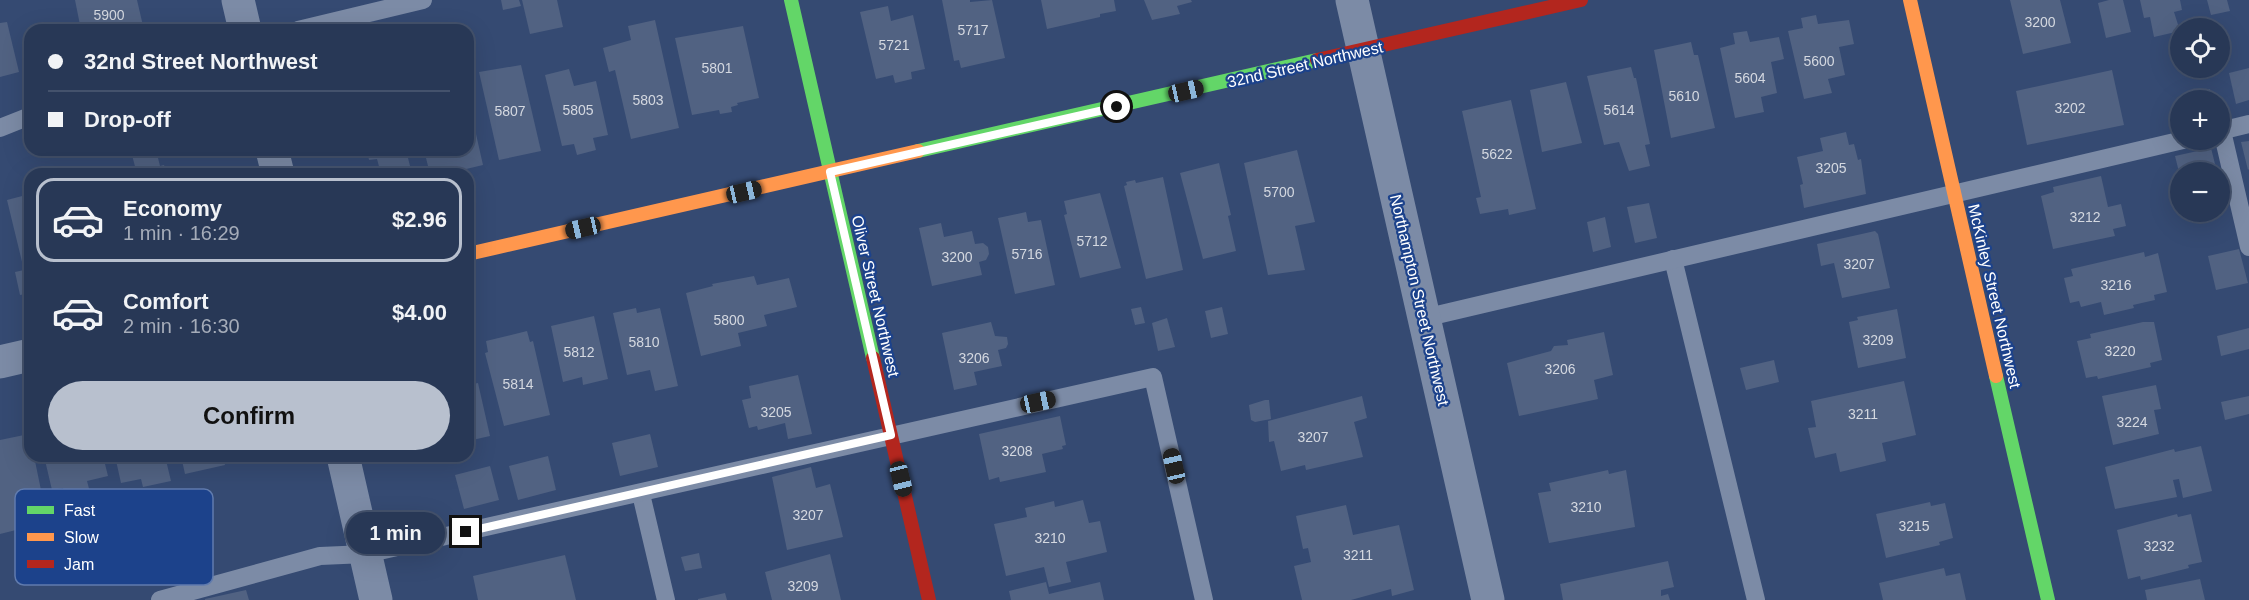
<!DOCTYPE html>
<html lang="en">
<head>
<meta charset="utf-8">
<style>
  body { margin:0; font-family:Arial,sans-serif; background:#303f5c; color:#f1f3f6; height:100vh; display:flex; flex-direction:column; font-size:22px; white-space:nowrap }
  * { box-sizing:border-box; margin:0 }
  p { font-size:20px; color:#a5acb9 }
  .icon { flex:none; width:33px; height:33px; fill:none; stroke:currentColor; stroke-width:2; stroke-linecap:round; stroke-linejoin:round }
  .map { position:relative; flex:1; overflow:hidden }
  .details { position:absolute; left:24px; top:168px; width:450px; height:294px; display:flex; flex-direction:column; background:#283856; border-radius:18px; box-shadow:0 6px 24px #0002,0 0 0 2px #44526c }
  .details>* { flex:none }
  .top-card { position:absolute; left:24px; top:24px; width:450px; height:132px; border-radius:18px; box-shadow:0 6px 24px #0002,0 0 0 2px #44526c; display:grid; align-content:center; height:132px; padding:0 24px; background:#283856 }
  .tools { position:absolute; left:2170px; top:18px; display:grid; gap:12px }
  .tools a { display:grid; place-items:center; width:60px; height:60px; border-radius:50%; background:#283856; box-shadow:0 6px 24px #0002,0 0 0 2px #44526c; font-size:30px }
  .end { position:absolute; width:27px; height:27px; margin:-14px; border:8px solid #fff; background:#111; box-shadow:0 0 0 3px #111 }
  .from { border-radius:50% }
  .bubble { position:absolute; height:42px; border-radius:21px; background:#283856; box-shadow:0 6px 24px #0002,0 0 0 2px #44526c; font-size:20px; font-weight:800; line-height:42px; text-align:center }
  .car { position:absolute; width:18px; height:36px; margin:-18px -9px; border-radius:8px; box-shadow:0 0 4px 2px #0007; background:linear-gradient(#222 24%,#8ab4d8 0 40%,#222 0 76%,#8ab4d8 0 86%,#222 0) }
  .top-card b { display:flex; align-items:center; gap:21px; height:57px; font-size:22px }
  .top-card b+b { border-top:2px solid #44526c }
  .top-card i { width:15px; height:15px; background:#f1f3f6 }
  ul { padding:10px 0 0; list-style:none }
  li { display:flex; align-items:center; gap:18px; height:84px; margin:0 12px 9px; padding:0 12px; border:3px solid transparent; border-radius:18px }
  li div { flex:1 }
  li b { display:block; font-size:22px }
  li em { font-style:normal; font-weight:800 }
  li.active { border-color:#b8c0ce }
  li>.icon { width:54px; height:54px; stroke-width:1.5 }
  .cta { display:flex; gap:12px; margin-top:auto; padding:12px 24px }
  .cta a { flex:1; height:69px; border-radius:36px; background:#b8c0ce; color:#111; font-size:24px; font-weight:800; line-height:69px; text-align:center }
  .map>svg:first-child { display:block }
  .building { fill:#516282 }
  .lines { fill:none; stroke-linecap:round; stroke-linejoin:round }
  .lane { stroke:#7c8ba6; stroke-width:18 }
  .street { stroke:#7c8ba6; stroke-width:33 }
  .fast { stroke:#63d668; stroke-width:14 }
  .slow { stroke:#ff974d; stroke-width:14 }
  .jam { stroke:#b3261e; stroke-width:14 }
  .route { stroke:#fff; stroke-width:8 }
  .labels { text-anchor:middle; stroke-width:4.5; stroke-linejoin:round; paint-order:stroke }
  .number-label { font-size:14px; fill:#d4d8e0 }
  .street-label { font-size:16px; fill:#fff; stroke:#1c428b }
  .key { fill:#1c428b; stroke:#607bae; stroke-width:1.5 }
  .key-label { font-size:16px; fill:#fff }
</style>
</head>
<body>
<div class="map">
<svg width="2249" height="600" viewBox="0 0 2249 600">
  <rect width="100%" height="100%" fill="#354a72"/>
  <g class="building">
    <polygon points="75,0 137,0 144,30 81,30"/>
    <polygon points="501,0 519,0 521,6 503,10"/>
    <polygon points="522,0 557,0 563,27 530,34"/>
    <polygon points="942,0 970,0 970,2 992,0 1005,58 961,68 959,60 954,61"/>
    <polygon points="1041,0 1114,0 1116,11 1100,14 1100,17 1047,29"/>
    <polygon points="1144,0 1191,0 1192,2 1177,6 1180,14 1152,20"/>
    <polygon points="2010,0 2060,0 2071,43 2023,54"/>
    <polygon points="2109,0 2123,0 2131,32 2106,38 2098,3"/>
    <polygon points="2140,0 2180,0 2182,10 2174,12 2180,31 2154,37 2150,17 2144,18"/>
    <polygon points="2207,0 2227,0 2230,11 2211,15"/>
    <polygon points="888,6 891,21 913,15 925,69 911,72 912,79 895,83 893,75 876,79 860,12"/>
    <polygon points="1816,15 1818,24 1849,20 1854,44 1839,47 1845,75 1828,79 1832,93 1804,99 1788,31 1803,28 1801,18"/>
    <polygon points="655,20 679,128 631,139 615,70 609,72 603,48 631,40 628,26"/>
    <polygon points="7,22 19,72 0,77 0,23"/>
    <polygon points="743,26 759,98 737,103 738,105 731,107 732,112 720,114 719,110 692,115 675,38"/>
    <polygon points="1747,31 1750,42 1779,37 1784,59 1771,62 1777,93 1761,97 1764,112 1735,118 1720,48 1735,44 1733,33"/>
    <polygon points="1691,42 1694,55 1698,55 1715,128 1671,138 1654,50"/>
    <polygon points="521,65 541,151 499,160 479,72"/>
    <polygon points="1631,67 1634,78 1636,78 1650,144 1645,145 1650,166 1629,171 1619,142 1604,145 1587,76"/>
    <polygon points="2249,68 2249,100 2236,104 2229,73"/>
    <polygon points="569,69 574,86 596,81 608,135 593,138 596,150 577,155 574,144 562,146 545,75"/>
    <polygon points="2112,70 2124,125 2027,145 2016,91"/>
    <polygon points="1566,82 1582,143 1542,152 1530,90"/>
    <polygon points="2210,89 2213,100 2198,100 2196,93"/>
    <polygon points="1511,100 1536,209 1509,215 1508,209 1480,214 1476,198 1481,197 1462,111"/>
    <polygon points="469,103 483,165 462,170 463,174 430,174 424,150 468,150"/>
    <polygon points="1846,132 1849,145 1854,144 1858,160 1861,159 1866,194 1804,208 1800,185 1803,184 1797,157 1823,151 1820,138"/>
    <polygon points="2249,141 2249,169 2248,170 2241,142"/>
    <polygon points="2211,148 2217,172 2179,172 2175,156"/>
    <polygon points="156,150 160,166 164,165 167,174 137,174 132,155"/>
    <polygon points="367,150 406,150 412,174 381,174 377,159 369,160"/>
    <polygon points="1297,150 1315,222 1295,226 1305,270 1268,275 1244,163"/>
    <polygon points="1219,163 1231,215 1228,216 1236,251 1203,259 1180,173"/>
    <polygon points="2101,176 2108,207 2121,204 2126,226 2113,229 2115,236 2053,249 2041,196 2054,192 2053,187"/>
    <polygon points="1163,177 1183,270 1146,279 1124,186 1127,185 1126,182 1135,180 1136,183"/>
    <polygon points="30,185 30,293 20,295 15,272 24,270 7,200 26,195 24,187"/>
    <polygon points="1100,193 1121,268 1080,278 1064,215 1067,214 1064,201"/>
    <polygon points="1649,203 1657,238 1635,243 1627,207"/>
    <polygon points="1026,212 1028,222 1041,220 1055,285 1015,294 998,218"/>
    <polygon points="1605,217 1611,247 1593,252 1587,222"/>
    <polygon points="941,223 944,237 972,231 975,244 983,243 988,247 989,254 986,260 979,262 982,275 932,286 919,228"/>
    <polygon points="1875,231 1878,234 1890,288 1842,298 1834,263 1821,266 1817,244"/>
    <polygon points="2239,249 2248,283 2216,290 2208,256"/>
    <polygon points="2144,252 2145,257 2158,253 2167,292 2154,295 2155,300 2133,305 2134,308 2104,315 2101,302 2081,307 2079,301 2070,303 2064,278 2073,276 2071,269"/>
    <polygon points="754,276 757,285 789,278 797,307 764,315 767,326 738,333 741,346 701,356 686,293 713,286 712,284"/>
    <polygon points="1141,307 1145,323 1135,325 1131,309"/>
    <polygon points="1222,307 1228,334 1211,338 1205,311"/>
    <polygon points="636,308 637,313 660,308 678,386 655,391 650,370 627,375 613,313"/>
    <polygon points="1897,309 1906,358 1858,368 1849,322 1858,320 1857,317"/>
    <polygon points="594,316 608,379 583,385 582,377 563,382 551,326"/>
    <polygon points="1167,318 1175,347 1158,351 1152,323"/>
    <polygon points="991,322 995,336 1007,337 1008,344 1006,348 998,350 1002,366 974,372 977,385 954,390 942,333"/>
    <polygon points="2143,322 2154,322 2162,360 2150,363 2151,367 2098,379 2097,376 2086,378 2077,341 2091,338 2090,334"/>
    <polygon points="2249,328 2249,349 2221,356 2217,336"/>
    <polygon points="527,331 530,342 533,341 550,415 504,426 485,353 488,352 486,341"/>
    <polygon points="1604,332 1613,375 1594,380 1598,399 1519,416 1507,363 1551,351 1554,346 1568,345 1567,340"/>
    <polygon points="1774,360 1779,382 1746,390 1740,368"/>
    <polygon points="798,375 812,434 788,439 785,423 758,430 757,426 749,428 742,400 751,398 749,386"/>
    <polygon points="1904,381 1916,435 1882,443 1886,461 1840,472 1836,453 1815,458 1808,428 1816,427 1811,401"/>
    <polygon points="478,383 490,436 468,441 468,385"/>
    <polygon points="2156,385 2161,409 2154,410 2159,434 2113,445 2102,396"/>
    <polygon points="1362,396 1367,418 1354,422 1363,457 1306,470 1305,465 1281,471 1274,441 1269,442 1268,421"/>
    <polygon points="2249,396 2249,414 2225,420 2221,402"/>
    <polygon points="1265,400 1269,400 1271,419 1255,422 1251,420 1249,405"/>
    <polygon points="1060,416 1066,445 1062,446 1063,449 1042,454 1046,472 1000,482 999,477 989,480 979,434"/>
    <polygon points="29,434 30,456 34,456 42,495 17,500 24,528 0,534 0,440"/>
    <polygon points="650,434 658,467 620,476 612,443"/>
    <polygon points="2201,446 2212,491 2183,498 2179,479 2173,480 2177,497 2115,509 2105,467 2174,449 2175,452"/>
    <polygon points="44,456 103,456 108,476 87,481 91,496 66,502 63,488 52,490"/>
    <polygon points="115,456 165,456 171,481 143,487 141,479 121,483"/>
    <polygon points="181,456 223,456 225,465 185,474"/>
    <polygon points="548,456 556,490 518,500 509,466"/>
    <polygon points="490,466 499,500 464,509 455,475"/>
    <polygon points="811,467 816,488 830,484 843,537 787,550 772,477"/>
    <polygon points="1608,470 1609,474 1626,470 1635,527 1549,543 1538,493 1551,491 1549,483"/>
    <polygon points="1083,500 1089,523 1100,521 1107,552 1066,562 1071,582 1049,587 1044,567 1006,576 994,524 1027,517 1025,508 1054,501 1055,507"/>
    <polygon points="1930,502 1931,506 1945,503 1953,538 1939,542 1940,545 1886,558 1876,514"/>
    <polygon points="1346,505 1353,535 1399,525 1414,590 1392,596 1391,589 1351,600 1302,600 1294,566 1311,562 1308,548 1303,549 1296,516"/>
    <polygon points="2177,514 2178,517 2191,514 2202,562 2188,565 2189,568 2141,580 2140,576 2128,579 2117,530"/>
    <polygon points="699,553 702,568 685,571 681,557"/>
    <polygon points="830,554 841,600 772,600 765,572"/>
    <polygon points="565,555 576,600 478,600 473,576"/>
    <polygon points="1668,561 1674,587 1661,590 1661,596 1668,594 1670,600 1563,600 1560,584"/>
    <polygon points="1944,568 1946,576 1960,573 1966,600 1883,600 1879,583"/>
    <polygon points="2200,579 2205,600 2147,600 2145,590"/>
    <polygon points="1046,582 1049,594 1100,582 1104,600 1011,600 1009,591"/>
    <polygon points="246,590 249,600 205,600 205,599"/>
    <polygon points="725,593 727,600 698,600 698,599"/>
  </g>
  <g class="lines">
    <g class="lane">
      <polyline points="298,30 423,0"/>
      <polyline points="0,128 30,116"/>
      <polyline points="2220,131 2249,124"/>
      <polyline points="2222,131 2249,247"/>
      <polyline points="1673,259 1756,600"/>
      <polyline points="1424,318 2183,140"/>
      <polyline points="641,494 666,600"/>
      <polyline points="160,600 320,556 366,554 1153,377 1204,600"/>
    </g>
    <g class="street">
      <polyline points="238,0 245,30"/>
      <polyline points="1352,0 1488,600"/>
      <polyline points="272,150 278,174"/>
      <polyline points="0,362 30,355"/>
      <polyline points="343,456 376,600"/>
    </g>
    <g class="fast">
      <polyline points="791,0 873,358"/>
      <polyline points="918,151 1317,60"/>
      <polyline points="1996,376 2048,600"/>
    </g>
    <g class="slow">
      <polyline points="1910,0 1996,376"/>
      <polyline points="468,254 918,151"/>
    </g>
    <g class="jam">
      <polyline points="1317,60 1581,0"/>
      <polyline points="873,358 929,600"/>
    </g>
  </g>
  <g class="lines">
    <polyline class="route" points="466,532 891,435 830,172 1117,107"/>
  </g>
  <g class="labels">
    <g class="number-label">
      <text x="109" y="20">5900</text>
      <text x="2040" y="27">3200</text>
      <text x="973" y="35">5717</text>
      <text x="894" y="50">5721</text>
      <text x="1819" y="66">5600</text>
      <text x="717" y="73">5801</text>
      <text x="1750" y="83">5604</text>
      <text x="1684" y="101">5610</text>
      <text x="648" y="105">5803</text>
      <text x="2070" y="113">3202</text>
      <text x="578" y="115">5805</text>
      <text x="1619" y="115">5614</text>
      <text x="510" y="116">5807</text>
      <text x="1497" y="159">5622</text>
      <text x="1831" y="173">3205</text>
      <text x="1279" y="197">5700</text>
      <text x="2085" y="222">3212</text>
      <text x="1092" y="246">5712</text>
      <text x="1027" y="259">5716</text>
      <text x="957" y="262">3200</text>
      <text x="1859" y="269">3207</text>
      <text x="2116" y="290">3216</text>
      <text x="729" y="325">5800</text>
      <text x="1878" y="345">3209</text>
      <text x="644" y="347">5810</text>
      <text x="2120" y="356">3220</text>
      <text x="579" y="357">5812</text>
      <text x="974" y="363">3206</text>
      <text x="1560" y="374">3206</text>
      <text x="518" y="389">5814</text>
      <text x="776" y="417">3205</text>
      <text x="1863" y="419">3211</text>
      <text x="2132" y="427">3224</text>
      <text x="1313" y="442">3207</text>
      <text x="1017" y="456">3208</text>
      <text x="1586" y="512">3210</text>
      <text x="808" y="520">3207</text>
      <text x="1914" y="531">3215</text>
      <text x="1050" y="543">3210</text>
      <text x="2159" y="551">3232</text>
      <text x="1358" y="560">3211</text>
      <text x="803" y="591">3209</text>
    </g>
    <g class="street-label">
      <text transform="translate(1305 64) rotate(-13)" y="6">32nd Street Northwest</text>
      <text transform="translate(876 296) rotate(77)" y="6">Oliver Street Northwest</text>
      <text transform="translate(1995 296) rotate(77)" y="6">McKinley Street Northwest</text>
      <text transform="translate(1420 300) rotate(77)" y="6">Northampton Street Northwest</text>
    </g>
  </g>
  <rect x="15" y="489" width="198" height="96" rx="9" class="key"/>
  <rect x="27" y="506" width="27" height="8" fill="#63d668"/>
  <rect x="27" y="533" width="27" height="8" fill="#ff974d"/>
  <rect x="27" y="560" width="27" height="8" fill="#b3261e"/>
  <g class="key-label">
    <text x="64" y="516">Fast</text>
    <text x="64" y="543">Slow</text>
    <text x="64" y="570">Jam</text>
  </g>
</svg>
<div class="tools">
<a><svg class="icon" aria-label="locate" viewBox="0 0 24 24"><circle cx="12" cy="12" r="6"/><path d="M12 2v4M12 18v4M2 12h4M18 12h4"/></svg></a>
<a>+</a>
<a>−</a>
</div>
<i class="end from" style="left:1117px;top:107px"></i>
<i class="end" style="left:466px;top:532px"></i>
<div class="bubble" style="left:346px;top:512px;width:99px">1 min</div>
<i class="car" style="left:1186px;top:91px;rotate:77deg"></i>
<i class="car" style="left:744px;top:192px;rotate:77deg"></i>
<i class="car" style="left:583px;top:228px;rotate:257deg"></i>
<i class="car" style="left:1038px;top:402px;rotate:78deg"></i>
<i class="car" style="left:1174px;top:466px;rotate:347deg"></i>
<i class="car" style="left:901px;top:479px;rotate:166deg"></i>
<div class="top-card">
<b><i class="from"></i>32nd Street Northwest</b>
<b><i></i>Drop-off</b>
</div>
<section class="details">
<ul>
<li class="active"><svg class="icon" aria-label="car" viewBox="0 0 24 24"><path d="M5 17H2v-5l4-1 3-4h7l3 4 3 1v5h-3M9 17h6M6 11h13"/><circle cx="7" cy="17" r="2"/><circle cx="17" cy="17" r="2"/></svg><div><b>Economy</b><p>1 min · 16:29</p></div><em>$2.96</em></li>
<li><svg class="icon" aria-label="car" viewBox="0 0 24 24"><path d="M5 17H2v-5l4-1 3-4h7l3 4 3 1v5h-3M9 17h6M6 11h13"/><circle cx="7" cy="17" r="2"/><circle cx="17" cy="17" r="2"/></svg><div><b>Comfort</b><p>2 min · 16:30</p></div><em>$4.00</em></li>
</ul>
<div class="cta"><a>Confirm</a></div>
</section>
</div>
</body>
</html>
